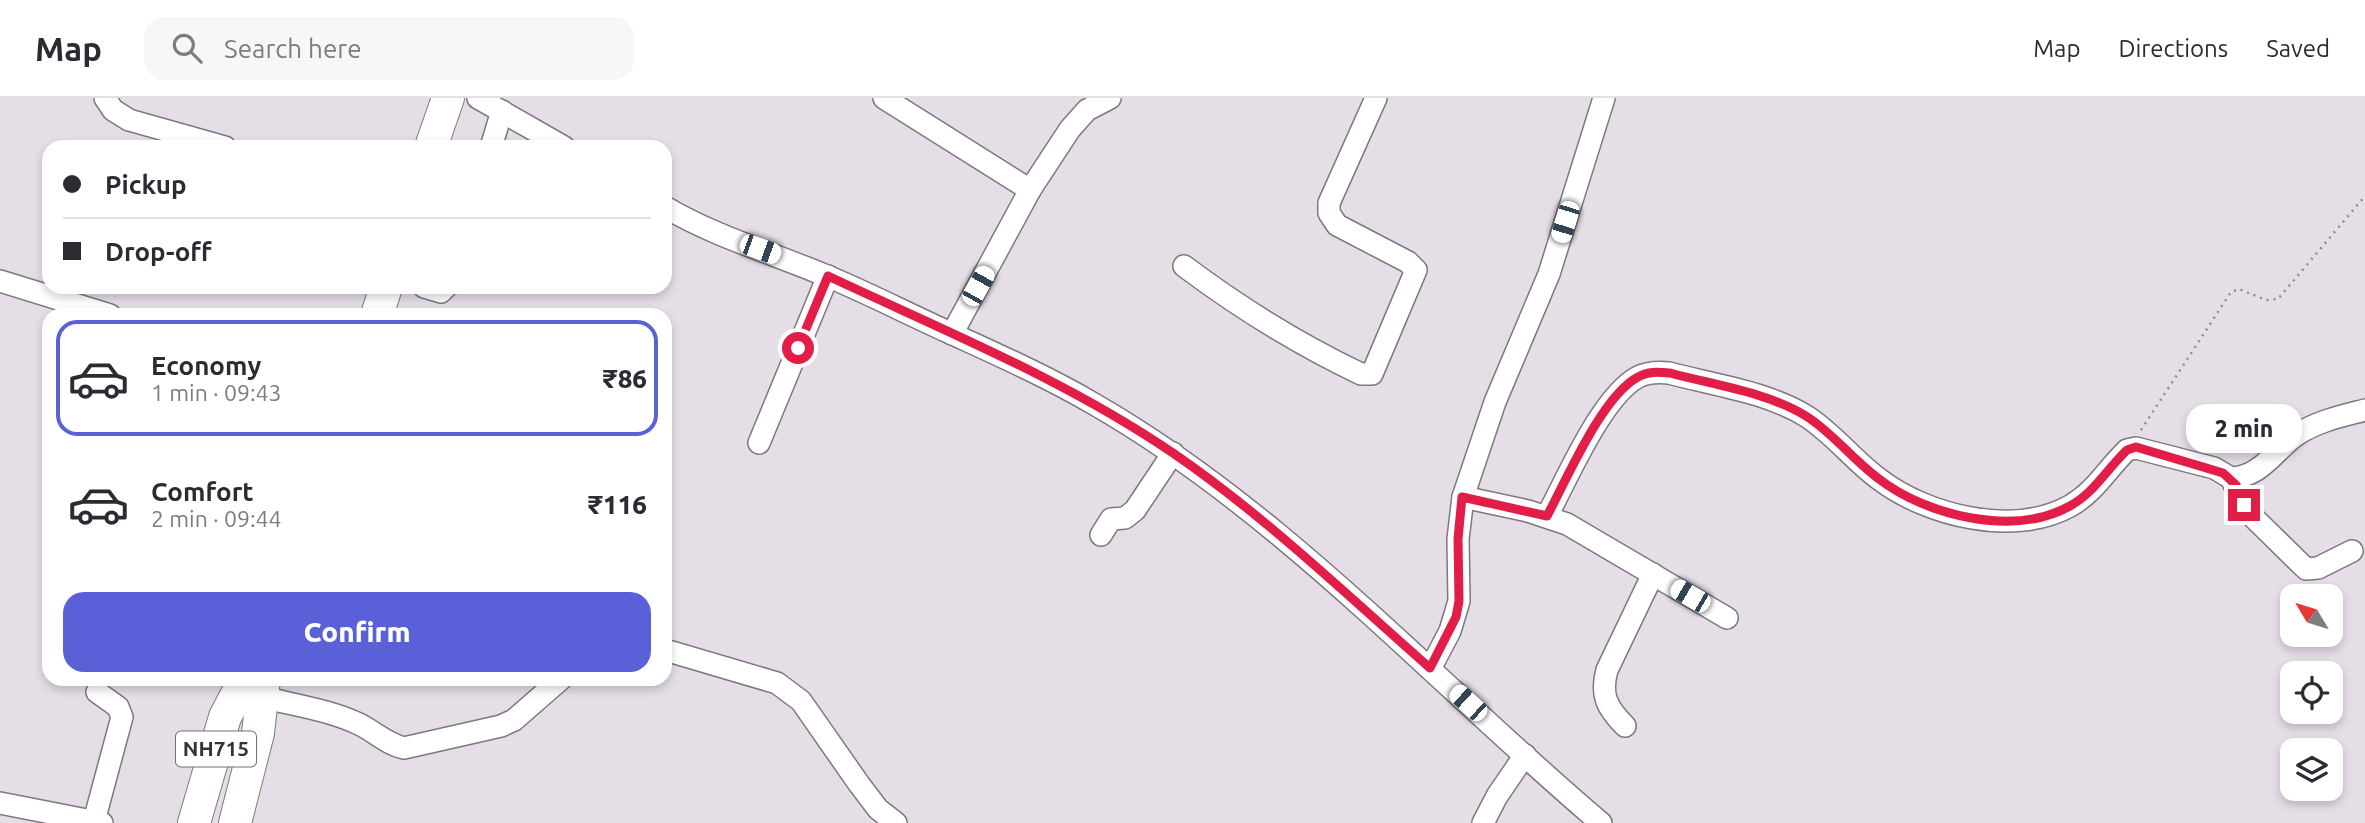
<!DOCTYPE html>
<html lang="en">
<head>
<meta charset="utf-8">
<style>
  body { margin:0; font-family:Ubuntu,sans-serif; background:#f7f7f7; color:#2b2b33; height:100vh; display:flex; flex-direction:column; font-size:26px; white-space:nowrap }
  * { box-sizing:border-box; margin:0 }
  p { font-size:23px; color:#7c7c81 }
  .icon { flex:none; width:38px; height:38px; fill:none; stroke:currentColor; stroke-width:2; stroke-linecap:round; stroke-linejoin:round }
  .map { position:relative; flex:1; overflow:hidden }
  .panel { position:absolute; left:42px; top:210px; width:630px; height:378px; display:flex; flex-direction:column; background:#fff; border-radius:21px; box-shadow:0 4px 10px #0003 }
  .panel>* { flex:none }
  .top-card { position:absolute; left:42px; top:42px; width:630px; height:154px; border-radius:21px; box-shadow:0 4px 10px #0003; display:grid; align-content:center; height:154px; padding:0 21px; background:#fff }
  .needle { width:46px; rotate:308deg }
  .tools { position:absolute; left:2280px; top:486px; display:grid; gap:14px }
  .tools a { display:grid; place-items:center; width:63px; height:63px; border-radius:14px; background:#fff; box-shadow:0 4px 10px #0003; font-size:35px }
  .end { position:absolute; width:32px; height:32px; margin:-16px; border:9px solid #e11d48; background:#fff; box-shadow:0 0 0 4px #fff }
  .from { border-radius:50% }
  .bubble { position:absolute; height:49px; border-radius:21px; background:#fff; box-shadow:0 4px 10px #0003; font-size:23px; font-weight:800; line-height:49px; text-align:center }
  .car { position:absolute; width:21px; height:42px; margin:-21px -10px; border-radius:9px; box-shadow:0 0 5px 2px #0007; background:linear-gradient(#fff 24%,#345 0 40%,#fff 0 76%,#345 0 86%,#fff 0) }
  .top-card b { display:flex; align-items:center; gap:24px; height:66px; font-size:26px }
  .top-card b+b { border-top:2px solid #e1e1e2 }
  .top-card i { width:18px; height:18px; background:#2b2b33 }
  ul { padding:12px 0 0; list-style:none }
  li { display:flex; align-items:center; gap:21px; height:116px; margin:0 14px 10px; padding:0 7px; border:4px solid transparent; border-radius:21px }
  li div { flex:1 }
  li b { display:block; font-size:26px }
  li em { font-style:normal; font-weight:800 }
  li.active { border-color:#5a60d8 }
  li>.icon { width:63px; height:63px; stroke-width:1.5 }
  .primary-button { display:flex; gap:14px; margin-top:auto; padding:14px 21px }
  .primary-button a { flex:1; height:80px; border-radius:21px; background:#5a60d8; color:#fff; font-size:28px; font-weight:800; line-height:80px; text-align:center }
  header { display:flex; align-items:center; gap:42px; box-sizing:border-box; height:98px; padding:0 35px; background:#fff; border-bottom:2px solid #e1e1e2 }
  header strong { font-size:33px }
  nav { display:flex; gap:38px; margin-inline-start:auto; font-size:24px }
  .search { width:490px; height:63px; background:#f7f7f7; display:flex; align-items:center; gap:18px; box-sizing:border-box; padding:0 24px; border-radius:21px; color:#7c7c81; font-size:26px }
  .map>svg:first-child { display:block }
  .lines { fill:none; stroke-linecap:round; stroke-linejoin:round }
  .minor-casing { stroke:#7e7780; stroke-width:24 }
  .highway-casing { stroke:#7e7780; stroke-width:34 }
  .path { stroke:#8f8b91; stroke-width:2.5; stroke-dasharray:2 5; stroke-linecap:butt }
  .minor { stroke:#fff; stroke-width:21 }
  .highway { stroke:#fff; stroke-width:32 }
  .route { stroke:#e11d48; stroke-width:9 }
  .labels { text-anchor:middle; stroke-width:6; stroke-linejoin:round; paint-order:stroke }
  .shield { fill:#fff; stroke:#717072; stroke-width:2 }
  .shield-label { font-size:21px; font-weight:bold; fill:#343235 }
</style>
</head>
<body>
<header>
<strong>Map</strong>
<div class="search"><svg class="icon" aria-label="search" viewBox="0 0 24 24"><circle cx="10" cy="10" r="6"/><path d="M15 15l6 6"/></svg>Search here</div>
<nav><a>Map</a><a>Directions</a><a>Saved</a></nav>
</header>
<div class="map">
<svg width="2365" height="725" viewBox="0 0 2365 725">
  <rect width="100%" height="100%" fill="#e5dee7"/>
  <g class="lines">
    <g class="minor-casing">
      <g id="minor">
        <polyline points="105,0 113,12 129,22 225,49"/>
        <polyline points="478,0 564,49"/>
        <polyline points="884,0 1030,92"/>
        <polyline points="491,49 502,13"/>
        <path d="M 665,109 C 714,138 769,154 822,176 C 864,193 904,214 946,233 C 996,256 1046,278 1094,306 C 1285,416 1434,584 1601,725"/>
        <path d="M 1184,168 C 1240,210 1298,246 1361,276 L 1372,276 L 1416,172 L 1408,164 L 1337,127 L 1329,115 L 1329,105 L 1376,0"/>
        <polyline points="0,183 110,217"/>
        <polyline points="424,189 441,194 446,189"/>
        <polyline points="952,236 1030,92 1070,31 1087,12 1110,0"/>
        <polyline points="759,345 828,178"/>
        <path d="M 2231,380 C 2262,379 2275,351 2298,336 C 2318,323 2342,318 2365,312"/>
        <polyline points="1463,399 1528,413 1567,426 1727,520"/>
        <path d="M 1547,418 C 1567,381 1602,298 1638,279 C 1648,274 1658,274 1669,275 C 1714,287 1767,294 1806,318 C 1833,335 1853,362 1879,381 C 1927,418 2014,439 2070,408 C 2095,394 2107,371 2127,352 L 2136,350 L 2214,370 L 2231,380 L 2244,407 L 2254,420 L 2306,471 L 2318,470 L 2352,453"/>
        <polyline points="1101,437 1111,421 1125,420 1135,412 1173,355"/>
        <polyline points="665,552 777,585 801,603 859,686 878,711 896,725"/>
        <polyline points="1430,571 1450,533 1459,503 1458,441 1463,399 1495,304 1549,176 1604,0"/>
        <path d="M 262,599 C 294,607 331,612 361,627 C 376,635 387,646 404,650 L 501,628 L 514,622 L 561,581"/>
        <path d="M 1625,628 C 1607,610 1600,597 1607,572 L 1653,476"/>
        <polyline points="0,705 102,725"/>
        <polyline points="94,723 122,619 118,609 97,594"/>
        <polyline points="1483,725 1497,698 1525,657"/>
      </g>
    </g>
    <g class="highway-casing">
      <g id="highway">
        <polyline points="431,49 448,0"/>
        <polyline points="377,217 386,189"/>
        <polyline points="194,725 225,619 245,581"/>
        <polyline points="235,725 258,635 264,581"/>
      </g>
    </g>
    <polyline class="path" points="2141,332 2231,194 2239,191 2266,202 2278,201 2365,98"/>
    <use href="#minor" class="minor"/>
    <use href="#highway" class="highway"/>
  </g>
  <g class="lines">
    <path class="route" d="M 798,250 L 828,178 C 945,233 1066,282 1173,355 C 1265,418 1347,497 1430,570 L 1456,519 L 1459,503 L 1458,441 L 1462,399 L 1547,418 C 1567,381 1602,298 1638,279 C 1648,273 1658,274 1670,275 C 1714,287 1767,294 1806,318 C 1833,335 1853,362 1879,381 C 1927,418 2014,439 2070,408 C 2095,394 2107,371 2127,352 L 2136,349 L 2223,375 L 2236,387 L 2244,407"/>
  </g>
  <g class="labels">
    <rect class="shield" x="176" y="633.5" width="80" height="35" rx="5"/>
    <g class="shield-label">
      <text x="216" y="658">NH715</text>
    </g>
  </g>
</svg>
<div class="tools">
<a><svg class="needle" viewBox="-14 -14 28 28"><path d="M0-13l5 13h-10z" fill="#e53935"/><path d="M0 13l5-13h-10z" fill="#7c7c81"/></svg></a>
<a><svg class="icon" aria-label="locate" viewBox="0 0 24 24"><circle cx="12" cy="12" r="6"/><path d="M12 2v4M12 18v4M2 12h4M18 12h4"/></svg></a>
<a><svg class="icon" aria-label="layers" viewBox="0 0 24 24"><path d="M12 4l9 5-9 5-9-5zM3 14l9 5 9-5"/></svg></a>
</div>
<i class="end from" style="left:798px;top:250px"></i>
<i class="end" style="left:2244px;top:407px"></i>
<div class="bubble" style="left:2186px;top:306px;width:116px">2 min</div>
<i class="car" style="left:1565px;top:124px;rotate:197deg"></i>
<i class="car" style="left:760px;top:151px;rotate:110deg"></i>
<i class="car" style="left:978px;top:188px;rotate:29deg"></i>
<i class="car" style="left:1690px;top:498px;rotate:300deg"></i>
<i class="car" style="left:1468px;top:605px;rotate:312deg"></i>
<div class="top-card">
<b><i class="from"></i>Pickup</b>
<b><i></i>Drop-off</b>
</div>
<section class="panel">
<ul>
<li class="active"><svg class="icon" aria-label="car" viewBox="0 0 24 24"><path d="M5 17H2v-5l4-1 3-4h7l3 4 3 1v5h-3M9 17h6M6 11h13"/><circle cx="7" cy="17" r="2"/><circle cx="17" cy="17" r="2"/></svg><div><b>Economy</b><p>1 min · 09:43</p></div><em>₹86</em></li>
<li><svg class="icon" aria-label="car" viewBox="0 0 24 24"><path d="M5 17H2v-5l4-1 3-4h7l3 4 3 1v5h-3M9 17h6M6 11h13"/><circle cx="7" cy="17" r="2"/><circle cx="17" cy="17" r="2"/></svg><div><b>Comfort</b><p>2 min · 09:44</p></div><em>₹116</em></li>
</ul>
<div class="primary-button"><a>Confirm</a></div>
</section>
</div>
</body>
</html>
